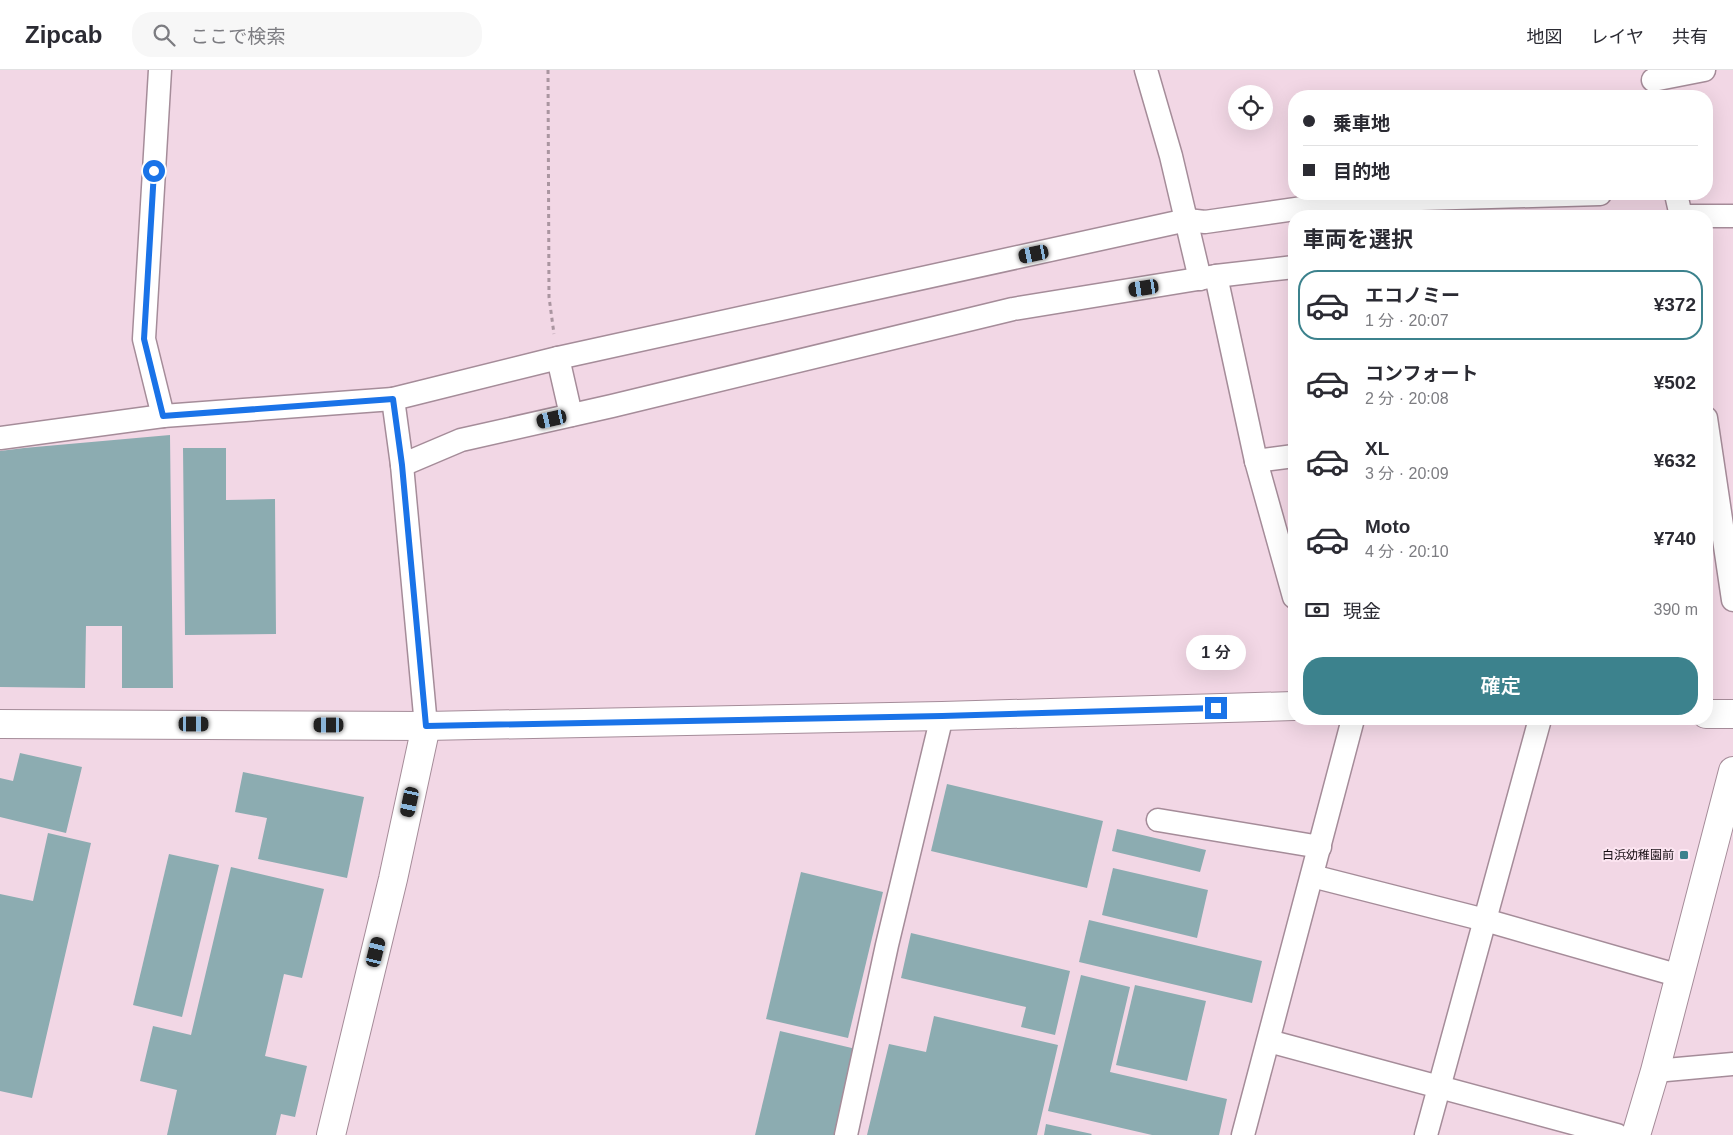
<!DOCTYPE html>
<html lang="ja">
<head>
<meta charset="utf-8">
<style>
  body { margin:0; font-family:Helvetica,"Noto Sans JP",sans-serif; background:#f7f7f7; color:#2b2b33; height:100vh; display:flex; flex-direction:column; font-size:19px; white-space:nowrap }
  * { box-sizing:border-box; margin:0 }
  p { font-size:16px; color:#7c7c81 }
  .icon { flex:none; width:28px; height:28px; fill:none; stroke:currentColor; stroke-width:2; stroke-linecap:round; stroke-linejoin:round }
  .map { position:relative; flex:1; overflow:hidden }
  .drawer { position:absolute; left:1288px; top:140px; width:425px; height:515px; display:flex; flex-direction:column; background:#fff; border-radius:20px; box-shadow:0 5px 20px #0002 }
  .drawer>* { flex:none }
  .banner { position:absolute; left:1288px; top:20px; width:425px; height:110px; border-radius:20px; box-shadow:0 5px 20px #0002; display:grid; align-content:center; height:110px; padding:0 15px; background:#fff }
  .tools { position:absolute; left:1228px; top:15px; display:grid; gap:10px }
  .tools a { display:grid; place-items:center; width:45px; height:45px; border-radius:50%; background:#fff; box-shadow:0 5px 20px #0002; font-size:25px }
  .end { position:absolute; width:22px; height:22px; margin:-11px; border:6px solid #1a73e8; background:#fff; box-shadow:0 0 0 2px #fff }
  .from { border-radius:50% }
  .bubble { position:absolute; height:35px; border-radius:18px; background:#fff; box-shadow:0 5px 20px #0002; font-size:16px; font-weight:600; line-height:35px; text-align:center }
  .car { position:absolute; width:15px; height:30px; margin:-15px -8px; border-radius:6px; box-shadow:0 0 4px 1px #0007; background:linear-gradient(#222 24%,#8ab4d8 0 40%,#222 0 76%,#8ab4d8 0 86%,#222 0) }
  .banner b { display:flex; align-items:center; gap:18px; height:48px; font-size:19px }
  .banner b+b { border-top:1px solid #e1e1e2 }
  .banner i { width:12px; height:12px; background:#2b2b33 }
  ul { padding:0; list-style:none }
  li { display:flex; align-items:center; gap:15px; height:70px; margin:0 10px 8px; padding:0 5px; border:2px solid transparent; border-radius:20px }
  li div { flex:1 }
  li b { display:block; font-size:19px }
  li em { font-style:normal; font-weight:600 }
  li.on { border-color:#3c828d }
  li>.icon { width:45px; height:45px; stroke-width:1.5 }
  h2 { padding:0 15px; font-size:22px; line-height:60px }
  .pay { display:flex; align-items:center; gap:12px; height:55px; padding:0 15px; font-size:19px }
  .pay p { margin-inline-start:auto }
  .action { display:flex; gap:10px; margin-top:auto; padding:10px 15px }
  .action a { flex:1; height:58px; border-radius:20px; background:#3c828d; color:#fff; font-size:20px; font-weight:600; line-height:58px; text-align:center }
  header { display:flex; align-items:center; gap:30px; box-sizing:border-box; height:70px; padding:0 25px; background:#fff; border-bottom:1px solid #e1e1e2 }
  header strong { font-size:24px }
  nav { display:flex; gap:28px; margin-inline-start:auto; font-size:18px }
  .search { width:350px; height:45px; background:#f7f7f7; display:flex; align-items:center; gap:12px; box-sizing:border-box; padding:0 18px; border-radius:20px; color:#7c7c81; font-size:19px }
  .map>svg:first-child { display:block }
  .building { fill:#8cacb1 }
  .lines { fill:none; stroke-linecap:round; stroke-linejoin:round }
  .minor-casing { stroke:#a58c99; stroke-width:25 }
  .tertiary-casing { stroke:#a58c99; stroke-width:30 }
  .path { stroke:#aa95a0; stroke-width:3; stroke-dasharray:4 4; stroke-linecap:butt }
  .minor { stroke:#fff; stroke-width:22 }
  .tertiary { stroke:#fff; stroke-width:28 }
  .route { stroke:#1a73e8; stroke-width:6 }
  .poi-dot { fill:#3c828d; stroke:#fce5f1; stroke-width:2 }
  .labels { text-anchor:middle; stroke-width:4; stroke-linejoin:round; paint-order:stroke }
  .poi-label { font-size:12px; fill:#160d12; stroke:#fce5f1; text-anchor:end }
</style>
</head>
<body>
<header>
<strong>Zipcab</strong>
<div class="search"><svg class="icon" aria-label="search" viewBox="0 0 24 24"><circle cx="10" cy="10" r="6"/><path d="M15 15l6 6"/></svg>ここで検索</div>
<nav><a>地図</a><a>レイヤ</a><a>共有</a></nav>
</header>
<div class="map">
<svg width="1733" height="1065" viewBox="0 0 1733 1065">
  <rect width="100%" height="100%" fill="#f2d7e5"/>
  <g class="building">
    <polygon points="170,365 173,618 122,618 122,556 86,556 85,618 0,617 0,381 24,378"/>
    <polygon points="183,378 226,378 226,430 275,429 276,564 185,565"/>
    <polygon points="20,683 82,697 66,763 0,747 0,708 13,711"/>
    <polygon points="243,702 364,727 347,808 258,789 267,748 235,742"/>
    <polygon points="947,714 1103,751 1087,818 931,781"/>
    <polygon points="1117,759 1206,780 1200,802 1112,781"/>
    <polygon points="48,763 91,773 32,1028 0,1021 0,824 33,831"/>
    <polygon points="169,784 219,795 182,947 133,935"/>
    <polygon points="231,797 324,819 302,908 284,904 265,986 307,996 295,1047 281,1044 276,1065 167,1065 177,1020 140,1011 153,956 191,965"/>
    <polygon points="1113,798 1208,820 1197,868 1102,845"/>
    <polygon points="801,802 883,822 848,968 766,949"/>
    <polygon points="1089,850 1262,891 1252,933 1079,892"/>
    <polygon points="911,863 1070,901 1055,965 1021,957 1026,937 901,908"/>
    <polygon points="1081,905 1130,917 1110,1002 1227,1029 1219,1065 1152,1065 1048,1041"/>
    <polygon points="1135,915 1206,931 1187,1011 1116,995"/>
    <polygon points="934,946 1058,975 1037,1065 867,1065 889,974 926,982"/>
    <polygon points="780,961 856,979 835,1065 755,1065"/>
    <polygon points="1046,1054 1092,1064 1091,1065 1044,1065"/>
  </g>
  <g class="lines">
    <g class="minor-casing">
      <g id="minor">
        <polyline points="160,0 144,269 163,346"/>
        <polyline points="1146,0 1171,86 1200,209"/>
        <polyline points="1653,10 1704,0"/>
        <polyline points="1676,124 1681,146"/>
        <polyline points="1685,146 1733,146"/>
        <polyline points="1216,206 1256,391 1294,527"/>
        <polyline points="558,288 571,345"/>
        <polyline points="393,329 402,395 426,656"/>
        <polyline points="1706,348 1733,530"/>
        <polyline points="0,368 163,346 393,329 558,288 1187,150 1205,152 1351,131 1600,124"/>
        <polyline points="1256,391 1294,386"/>
        <polyline points="402,395 461,370 612,336 1013,239 1216,206 1294,197"/>
        <polyline points="1158,750 1320,777"/>
        <polyline points="1312,806 1485,850 1680,906"/>
        <polyline points="1269,971 1617,1065"/>
        <polyline points="1655,1001 1733,994"/>
        <polyline points="846,1065 887,875 942,646"/>
        <polyline points="1243,1065 1353,649"/>
        <polyline points="1426,1065 1540,649"/>
      </g>
    </g>
    <g class="tertiary-casing">
      <g id="tertiary">
        <polyline points="1706,644 1733,644"/>
        <polyline points="0,654 426,656 942,646 1294,636"/>
        <polyline points="331,1065 393,809 426,656"/>
        <polyline points="1636,1065 1655,1001 1733,701"/>
      </g>
    </g>
    <polyline class="path" points="548,0 549,227 554,264"/>
    <use href="#minor" class="minor"/>
    <use href="#tertiary" class="tertiary"/>
  </g>
  <g class="lines">
    <polyline class="route" points="154,101 144,269 163,346 393,329 402,395 426,656 942,646 1216,638"/>
  </g>
  <rect class="poi-dot" x="1679" y="780" width="10" height="10" rx="2.5"/>
  <g class="labels">
    <g class="poi-label">
      <text x="1674" y="789">白浜幼稚園前</text>
    </g>
  </g>
</svg>
<div class="tools">
<a><svg class="icon" aria-label="locate" viewBox="0 0 24 24"><circle cx="12" cy="12" r="6"/><path d="M12 2v4M12 18v4M2 12h4M18 12h4"/></svg></a>
</div>
<i class="end from" style="left:154px;top:101px"></i>
<i class="end" style="left:1216px;top:638px"></i>
<div class="bubble" style="left:1186px;top:565px;width:60px">1 分</div>
<i class="car" style="left:1034px;top:184px;rotate:258deg"></i>
<i class="car" style="left:1144px;top:218px;rotate:261deg"></i>
<i class="car" style="left:552px;top:349px;rotate:257deg"></i>
<i class="car" style="left:194px;top:654px;rotate:90deg"></i>
<i class="car" style="left:329px;top:655px;rotate:270deg"></i>
<i class="car" style="left:410px;top:732px;rotate:192deg"></i>
<i class="car" style="left:376px;top:882px;rotate:14deg"></i>
<div class="banner">
<b><i class="from"></i>乗車地</b>
<b><i></i>目的地</b>
</div>
<section class="drawer">
<h2>車両を選択</h2>
<ul>
<li class="on"><svg class="icon" aria-label="car" viewBox="0 0 24 24"><path d="M5 17H2v-5l4-1 3-4h7l3 4 3 1v5h-3M9 17h6M6 11h13"/><circle cx="7" cy="17" r="2"/><circle cx="17" cy="17" r="2"/></svg><div><b>エコノミー</b><p>1 分 · 20:07</p></div><em>¥372</em></li>
<li><svg class="icon" aria-label="car" viewBox="0 0 24 24"><path d="M5 17H2v-5l4-1 3-4h7l3 4 3 1v5h-3M9 17h6M6 11h13"/><circle cx="7" cy="17" r="2"/><circle cx="17" cy="17" r="2"/></svg><div><b>コンフォート</b><p>2 分 · 20:08</p></div><em>¥502</em></li>
<li><svg class="icon" aria-label="car" viewBox="0 0 24 24"><path d="M5 17H2v-5l4-1 3-4h7l3 4 3 1v5h-3M9 17h6M6 11h13"/><circle cx="7" cy="17" r="2"/><circle cx="17" cy="17" r="2"/></svg><div><b>XL</b><p>3 分 · 20:09</p></div><em>¥632</em></li>
<li><svg class="icon" aria-label="car" viewBox="0 0 24 24"><path d="M5 17H2v-5l4-1 3-4h7l3 4 3 1v5h-3M9 17h6M6 11h13"/><circle cx="7" cy="17" r="2"/><circle cx="17" cy="17" r="2"/></svg><div><b>Moto</b><p>4 分 · 20:10</p></div><em>¥740</em></li>
</ul>
<div class="pay"><svg class="icon" aria-label="cash" viewBox="0 0 24 24"><path d="M3 7h18v10H3z"/><circle cx="12" cy="12" r="2"/></svg>現金<p>390 m</p></div>
<div class="action"><a>確定</a></div>
</section>
</div>
</body>
</html>
